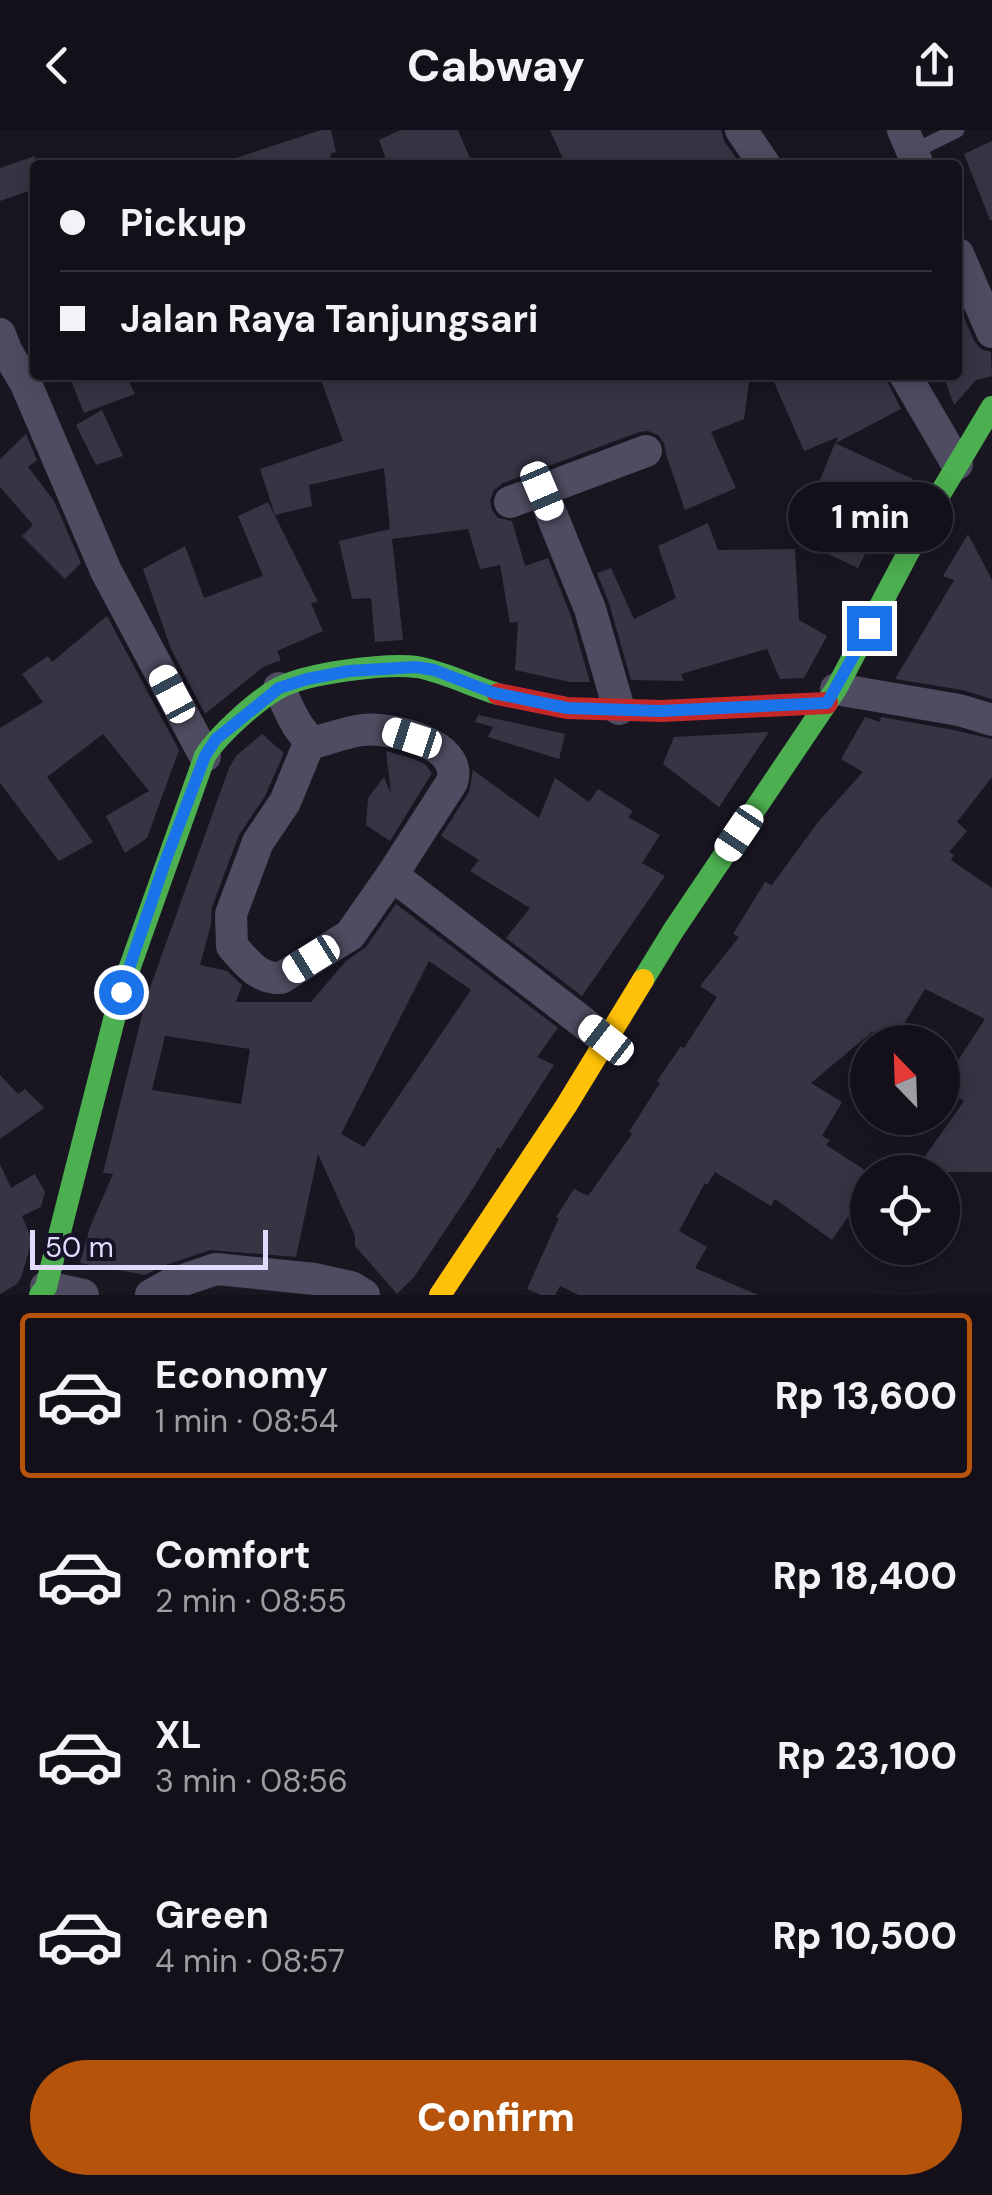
<!DOCTYPE html>
<html lang="en">
<head>
<meta charset="utf-8">
<style>
  body { margin:0; font-family:"DM Sans",sans-serif; background:#1c1923; color:#f1f3f6; height:100vh; display:flex; flex-direction:column; font-size:38px; white-space:nowrap }
  * { box-sizing:border-box; margin:0 }
  p { font-size:32px; color:#9d9da2 }
  .icon { flex:none; width:55px; height:55px; fill:none; stroke:currentColor; stroke-width:2; stroke-linecap:round; stroke-linejoin:round }
  .map { position:relative; height:1165px; overflow:hidden }
  .side { display:flex; flex-direction:column; background:#13101a; flex:1 }
  .side>* { flex:none }
  .top-card { position:absolute; left:30px; top:30px; width:932px; height:220px; border-radius:10px; box-shadow:0 5px 25px #0003,0 0 0 2px #323039; display:grid; align-content:center; height:220px; padding:0 30px; background:#13101a }
  .needle { width:65px; rotate:337deg }
  .tools { position:absolute; left:850px; top:895px; display:grid; gap:20px }
  .tools a { display:grid; place-items:center; width:110px; height:110px; border-radius:50%; background:#13101a; box-shadow:0 5px 25px #0003,0 0 0 2px #323039; font-size:50px }
  .scale { position:absolute; left:30px; bottom:25px; width:238px; box-sizing:border-box; padding-left:10px; border:5px solid #e1dafc; border-top:0; font-size:28px; line-height:35px; white-space:nowrap; color:#e1dafc; -webkit-text-stroke:8px #171226; paint-order:stroke }
  .end { position:absolute; width:45px; height:45px; margin:-22px; border:12px solid #1a73e8; background:#fff; box-shadow:0 0 0 5px #fff }
  .from { border-radius:50% }
  .bubble { position:absolute; height:70px; border-radius:35px; background:#13101a; box-shadow:0 5px 25px #0003,0 0 0 2px #323039; font-size:32px; font-weight:800; line-height:70px; text-align:center }
  .car { position:absolute; width:30px; height:60px; margin:-30px -15px; border-radius:12px; box-shadow:0 0 8px 2px #0007; background:linear-gradient(#fff 24%,#345 0 40%,#fff 0 76%,#345 0 86%,#fff 0) }
  .top-card b { display:flex; align-items:center; gap:35px; height:95px; font-size:38px }
  .top-card b+b { border-top:2px solid #323039 }
  .top-card i { width:25px; height:25px; background:#f1f3f6 }
  ul { padding:18px 0 0; list-style:none }
  li { display:flex; align-items:center; gap:30px; height:165px; margin:0 20px 15px; padding:0 10px; border:5px solid transparent; border-radius:10px }
  li div { flex:1 }
  li b { display:block; font-size:38px }
  li em { font-style:normal; font-weight:800 }
  li.selected { border-color:#b45309 }
  li>.icon { width:90px; height:90px; stroke-width:1.5 }
  .cta { display:flex; gap:20px; margin-top:auto; padding:20px 30px }
  .cta a { flex:1; height:115px; border-radius:60px; background:#b45309; color:#fff; font-size:40px; font-weight:800; line-height:115px; text-align:center }
  header { display:flex; justify-content:space-between; align-items:center; height:130px; padding:0 30px; background:#13101a; font-size:45px; font-weight:800 }
  .map>svg:first-child { display:block }
  .building { fill:#383444; fill-rule:evenodd }
  .lines { fill:none; stroke-linecap:round; stroke-linejoin:round }
  .lane { stroke:#4f4c61; stroke-width:15 }
  .street { stroke:#4f4c61; stroke-width:32 }
  .fast { stroke:#4caf50; stroke-width:22 }
  .slow { stroke:#ffc107; stroke-width:22 }
  .jam { stroke:#c62828; stroke-width:22 }
  .route { stroke:#1a73e8; stroke-width:12 }
</style>
</head>
<body>
<header><svg class="icon" aria-label="back" viewBox="0 0 24 24"><path d="M15 5l-7 7 7 7"/></svg>Cabway<svg class="icon" aria-label="share" viewBox="0 0 24 24"><path d="M12 15V3M7 8l5-5 5 5M5 13v7h14v-7"/></svg></header>
<div class="map">
<svg width="992" height="1165" viewBox="0 0 992 1165">
  <rect width="100%" height="100%" fill="#191622"/>
  <g class="building">
    <polygon points="321,0 331,0 336,22 330,24 333,35 230,35 230,30"/>
    <polygon points="401,0 458,0 473,35 388,35 379,10"/>
    <polygon points="550,0 721,0 724,11 741,35 566,35"/>
    <polygon points="992,11 992,90 990,90 964,24"/>
    <polygon points="35,26 35,59 0,71 0,38"/>
    <polygon points="958,173 974,211 981,219 991,222 992,246 976,250 954,275 943,245 958,245"/>
    <polygon points="69,245 126,245 135,264 84,283"/>
    <polygon points="334,245 750,245 744,289 711,302 736,358 685,380 666,324 664,313 658,305 648,301 639,302 503,353 494,360 490,370 492,380 498,388 512,391 525,436 548,428 571,486 590,552 570,552 515,540 518,492 510,493 500,435 480,439 468,399 392,409 403,510 375,512 371,468 352,469 339,411 390,399 384,338 309,355 312,376 275,385 260,339 343,311 321,250"/>
    <polygon points="771,245 884,245 901,279 836,313 838,307 804,321"/>
    <polygon points="102,280 123,326 96,335 76,295"/>
    <polygon points="26,304 37,330 28,337 54,371 81,433 65,449 22,406 33,395 0,357 0,329"/>
    <polygon points="835,313 913,349 888,392 883,389 858,438 796,409"/>
    <polygon points="268,372 318,472 311,473 323,501 277,521 281,530 263,537 205,584 171,519 143,439 185,416 204,468 263,446 238,386"/>
    <polygon points="708,393 718,420 795,419 799,490 827,506 804,548 780,549 767,519 681,544 684,551 631,550 609,473 597,443 611,438 634,489 676,468 658,416"/>
    <polygon points="968,404 992,450 992,569 962,560 895,549 954,450 943,446"/>
    <polygon points="107,486 179,620 147,708 125,723 106,686 149,661 103,604 47,647 93,712 59,731 0,653 0,598 43,572 22,544 48,526 52,532"/>
    <polygon points="478,585 565,604 559,629 488,607 493,597 475,592"/>
    <polygon points="865,587 880,592 881,587 954,600 992,609 992,647 957,692 967,701 949,722 954,725 951,730 992,758 992,1042 914,1042 964,971 942,955 985,889 925,859 893,912 887,912 872,902 811,953 842,972 822,1006 830,1010 826,1015 868,1042 868,1075 859,1071 832,1110 775,1069 771,1076 715,1042 707,1055 705,1053 679,1101 707,1117 695,1138 758,1165 579,1165 560,1156 555,1165 541,1165 527,1159 559,1088 556,1087 574,1059 588,1066 632,1004 629,1002 660,953 657,951 681,916 684,918 717,867 700,856 739,807 733,804 765,752 772,755 818,692 863,642 841,629"/>
    <polygon points="769,602 719,677 663,634 674,607"/>
    <path d="M 262,604 L 284,623 L 265,666 L 239,705 L 212,777 L 211,794 L 200,835 L 227,841 L 242,855 L 236,872 L 311,872 L 346,831 L 366,817 L 396,774 L 558,898 L 537,927 L 554,935 L 500,1019 L 498,1017 L 474,1057 L 414,1147 L 397,1164 L 355,1116 L 355,1106 L 318,1024 L 296,1127 L 210,1120 L 163,1136 L 145,1145 L 80,1133 L 90,1097 L 113,1044 L 103,1043 L 146,869 L 229,638 L 236,626 ZM 429,831 L 471,860 L 364,1017 L 341,1004 ZM 165,906 L 250,919 L 241,974 L 152,960 Z"/>
    <polygon points="386,621 414,629 425,634 432,643 390,711 366,695 368,668 384,647 391,664"/>
    <polygon points="473,640 539,688 555,648 589,672 598,659 633,681 628,687 660,705 642,733 665,746 582,866 506,808 530,778 470,741 479,730 441,706 469,662"/>
    <polygon points="0,945 18,964 25,959 44,978 0,1009"/>
    <polygon points="0,1034 11,1058 35,1044 45,1062 41,1077 22,1086 32,1110 22,1145 17,1154 0,1164"/>
  </g>
  <g class="lines">
    <polyline class="lane" points="913,22 957,0"/>
    <g class="street">
      <polyline points="741,0 765,35"/>
      <polyline points="903,0 918,35"/>
      <polyline points="958,124 992,202"/>
      <polyline points="0,204 6,220 26,254 106,441 205,626"/>
      <polyline points="905,245 957,334"/>
      <polyline points="542,361 590,479 619,579"/>
      <polyline points="510,372 646,321"/>
      <path d="M 279,558 C 288,575 297,606 316,612 C 331,608 347,602 362,600 C 391,597 464,613 452,652 L 392,745 L 606,910"/>
      <polyline points="836,559 959,580 992,590"/>
      <path d="M 310,611 L 285,672 L 258,712 L 231,784 L 232,816 C 246,832 258,849 281,848 L 350,805 L 392,745"/>
      <polyline points="46,1157 83,1165"/>
      <polyline points="151,1165 169,1155 216,1139 315,1149 351,1157 364,1165"/>
    </g>
    <g class="fast">
      <polyline points="643,850 673,801 836,559 934,374 992,277"/>
      <path d="M 40,1165 L 46,1157 L 121,862 L 205,626 C 218,605 257,570 279,558 C 307,543 386,533 417,537 C 445,542 471,556 498,564"/>
    </g>
    <polyline class="slow" points="440,1165 566,976 643,850"/>
    <polyline class="jam" points="498,564 567,578 661,581 827,573"/>
  </g>
  <g class="lines">
    <polyline class="route" points="121,862 164,735 205,626 216,609 279,558 307,549 349,541 416,537 434,540 494,563 567,578 660,581 827,573 869,498"/>
  </g>
</svg>
<div class="tools">
<a><svg class="needle" viewBox="-14 -14 28 28"><path d="M0-13l5 13h-10z" fill="#e53935"/><path d="M0 13l5-13h-10z" fill="#9d9da2"/></svg></a>
<a><svg class="icon" aria-label="locate" viewBox="0 0 24 24"><circle cx="12" cy="12" r="6"/><path d="M12 2v4M12 18v4M2 12h4M18 12h4"/></svg></a>
</div>
<div class="scale">50 m</div>
<i class="end from" style="left:121px;top:862px"></i>
<i class="end" style="left:869px;top:498px"></i>
<div class="bubble" style="left:788px;top:352px;width:165px">1 min</div>
<i class="car" style="left:542px;top:361px;rotate:157deg"></i>
<i class="car" style="left:172px;top:564px;rotate:332deg"></i>
<i class="car" style="left:412px;top:608px;rotate:288deg"></i>
<i class="car" style="left:739px;top:703px;rotate:214deg"></i>
<i class="car" style="left:311px;top:829px;rotate:238deg"></i>
<i class="car" style="left:606px;top:910px;rotate:308deg"></i>
<div class="top-card">
<b><i class="from"></i>Pickup</b>
<b><i></i>Jalan Raya Tanjungsari</b>
</div>
</div>
<section class="side">
<ul>
<li class="selected"><svg class="icon" aria-label="car" viewBox="0 0 24 24"><path d="M5 17H2v-5l4-1 3-4h7l3 4 3 1v5h-3M9 17h6M6 11h13"/><circle cx="7" cy="17" r="2"/><circle cx="17" cy="17" r="2"/></svg><div><b>Economy</b><p>1 min · 08:54</p></div><em>Rp 13,600</em></li>
<li><svg class="icon" aria-label="car" viewBox="0 0 24 24"><path d="M5 17H2v-5l4-1 3-4h7l3 4 3 1v5h-3M9 17h6M6 11h13"/><circle cx="7" cy="17" r="2"/><circle cx="17" cy="17" r="2"/></svg><div><b>Comfort</b><p>2 min · 08:55</p></div><em>Rp 18,400</em></li>
<li><svg class="icon" aria-label="car" viewBox="0 0 24 24"><path d="M5 17H2v-5l4-1 3-4h7l3 4 3 1v5h-3M9 17h6M6 11h13"/><circle cx="7" cy="17" r="2"/><circle cx="17" cy="17" r="2"/></svg><div><b>XL</b><p>3 min · 08:56</p></div><em>Rp 23,100</em></li>
<li><svg class="icon" aria-label="car" viewBox="0 0 24 24"><path d="M5 17H2v-5l4-1 3-4h7l3 4 3 1v5h-3M9 17h6M6 11h13"/><circle cx="7" cy="17" r="2"/><circle cx="17" cy="17" r="2"/></svg><div><b>Green</b><p>4 min · 08:57</p></div><em>Rp 10,500</em></li>
</ul>
<div class="cta"><a>Confirm</a></div>
</section>
</body>
</html>
